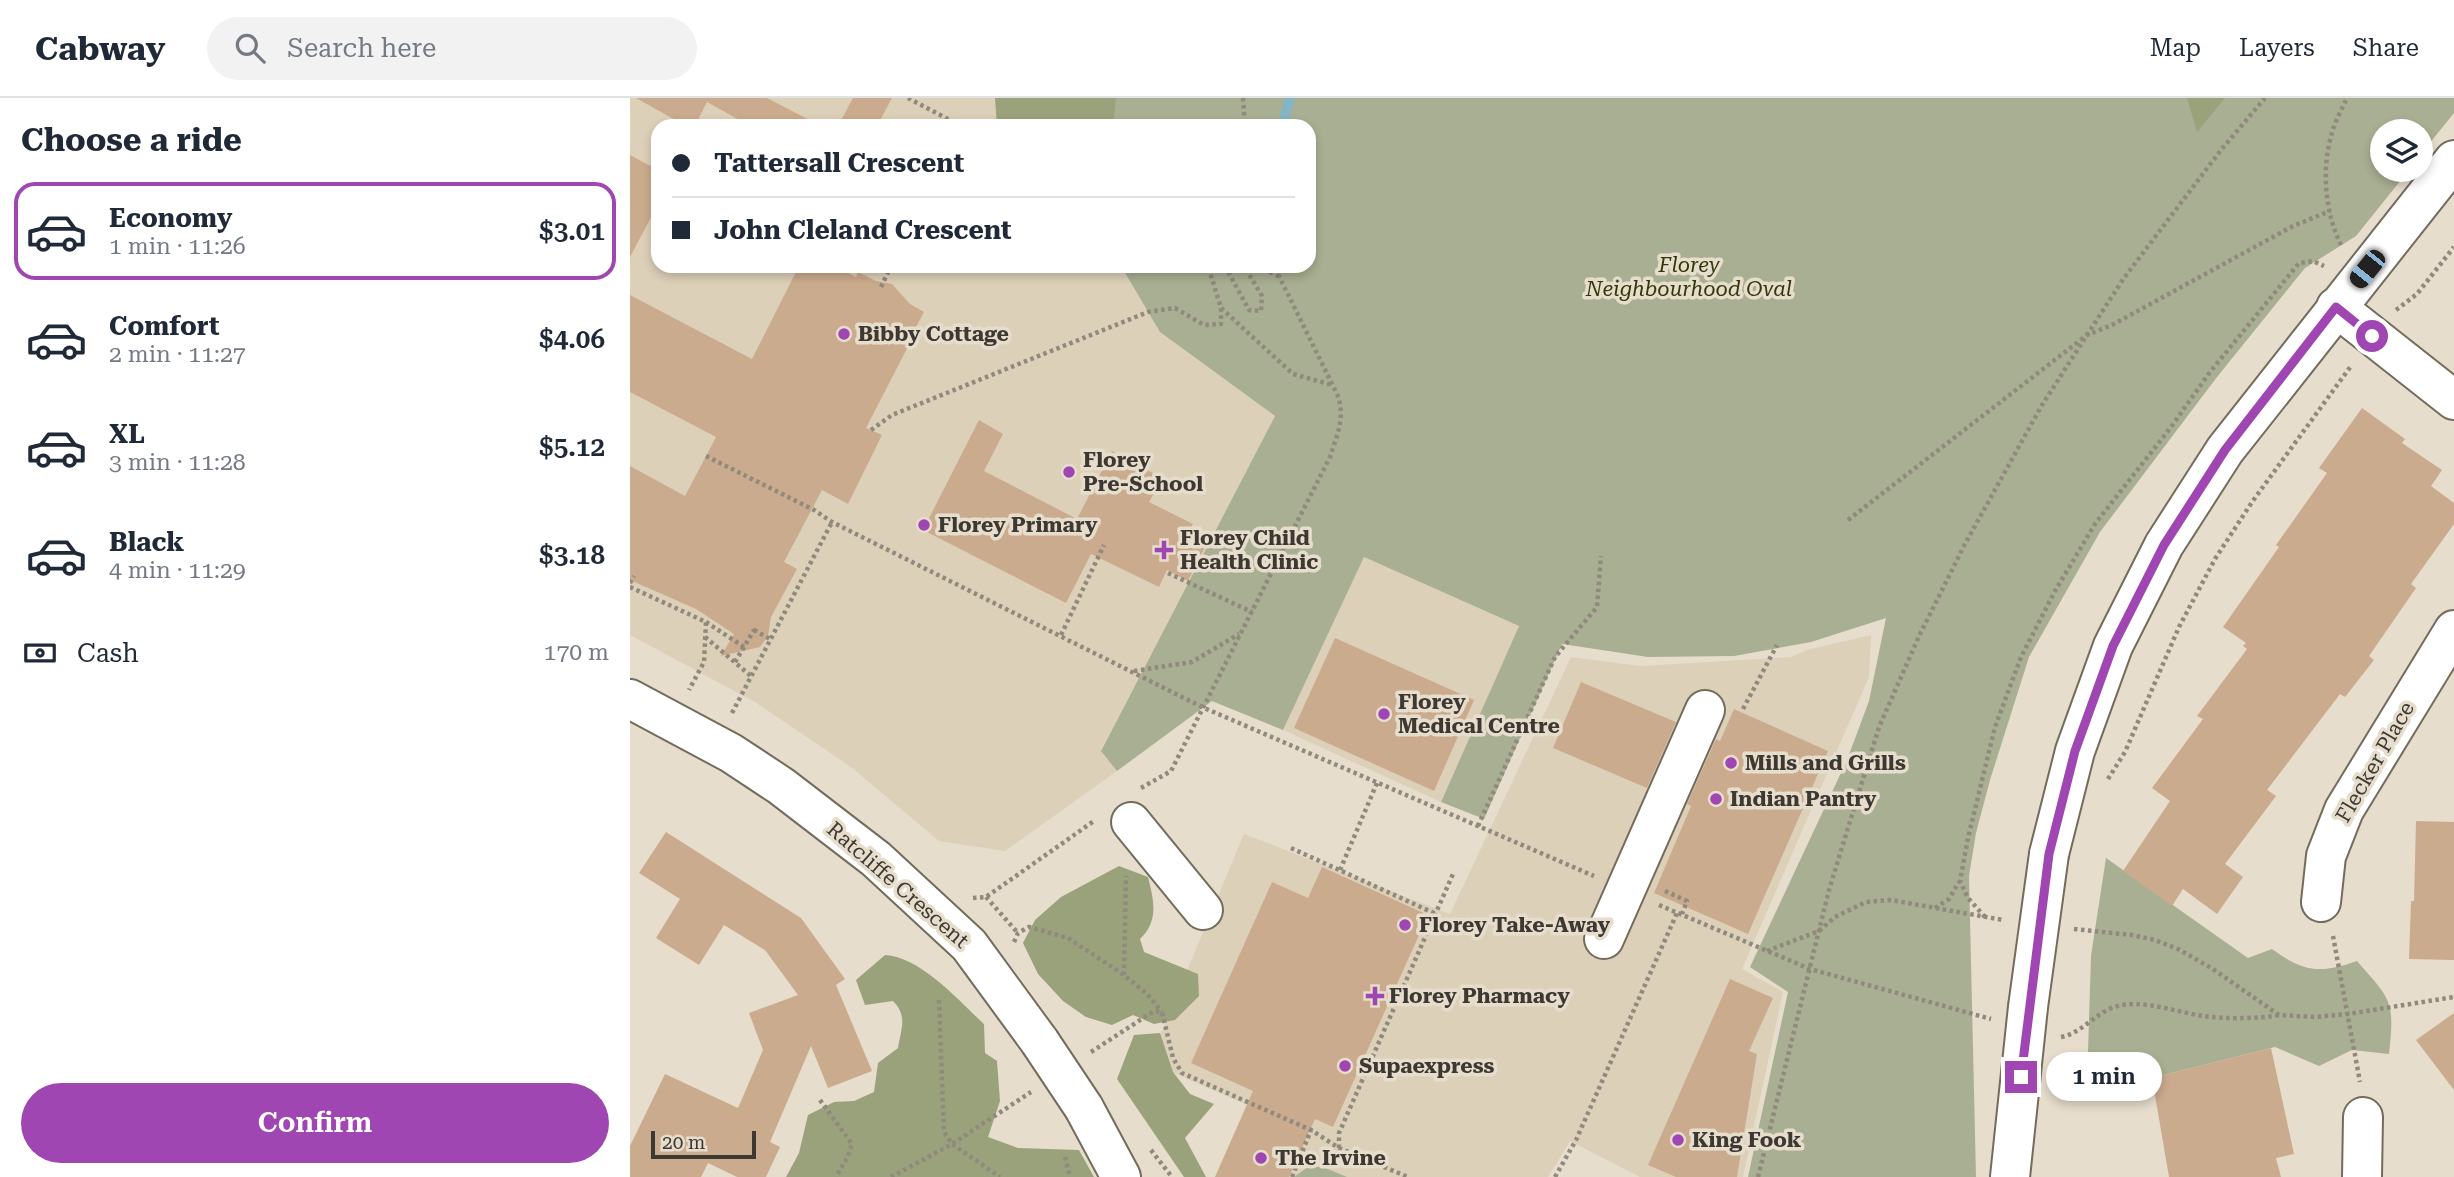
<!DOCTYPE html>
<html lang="en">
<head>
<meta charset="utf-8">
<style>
  body { margin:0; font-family:"Roboto Serif",serif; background:#f2f2f3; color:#1f2937; height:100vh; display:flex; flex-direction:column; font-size:26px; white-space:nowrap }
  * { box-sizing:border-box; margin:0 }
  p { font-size:23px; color:#747a83 }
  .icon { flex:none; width:38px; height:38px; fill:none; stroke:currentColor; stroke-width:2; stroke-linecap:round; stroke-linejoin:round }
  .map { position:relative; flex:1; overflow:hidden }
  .sheet { display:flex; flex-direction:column; background:#fff; width:630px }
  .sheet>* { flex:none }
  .hud { position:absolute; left:21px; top:21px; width:665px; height:154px; border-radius:21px; box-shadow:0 4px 10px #0003; display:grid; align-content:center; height:154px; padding:0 21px; background:#fff }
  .fabs { position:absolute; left:1740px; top:21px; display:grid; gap:14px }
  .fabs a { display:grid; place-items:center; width:63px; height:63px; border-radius:50%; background:#fff; box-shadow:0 4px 10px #0003; font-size:35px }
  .scale { position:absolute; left:21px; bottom:18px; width:105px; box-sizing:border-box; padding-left:7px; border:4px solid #3d3932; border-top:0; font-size:19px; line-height:24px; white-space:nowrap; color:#3d3932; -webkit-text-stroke:5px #e6ddcc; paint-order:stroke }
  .end { position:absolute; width:32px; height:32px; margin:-16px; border:9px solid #9f46b2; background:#fff; box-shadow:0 0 0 4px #fff }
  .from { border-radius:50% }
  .bubble { position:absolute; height:49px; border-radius:24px; background:#fff; box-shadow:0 4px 10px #0003; font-size:23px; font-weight:600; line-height:49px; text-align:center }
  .car { position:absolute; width:21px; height:42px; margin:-21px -10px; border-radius:9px; box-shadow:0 0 5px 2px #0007; background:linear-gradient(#222 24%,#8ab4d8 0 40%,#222 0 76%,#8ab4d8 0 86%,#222 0) }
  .hud b { display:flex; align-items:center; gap:24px; height:66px; font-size:26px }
  .hud b+b { border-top:2px solid #e0e1e3 }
  .hud i { width:18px; height:18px; background:#1f2937 }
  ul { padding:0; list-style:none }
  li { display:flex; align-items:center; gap:21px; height:98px; margin:0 14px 10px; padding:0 7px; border:4px solid transparent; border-radius:21px }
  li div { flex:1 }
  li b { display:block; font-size:26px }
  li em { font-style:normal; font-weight:600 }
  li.current { border-color:#9f46b2 }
  li>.icon { width:63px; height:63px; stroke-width:1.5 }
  h2 { padding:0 21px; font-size:32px; line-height:84px }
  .pay { display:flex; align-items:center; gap:18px; height:77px; padding:0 21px; font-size:26px }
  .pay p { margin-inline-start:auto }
  .cta { display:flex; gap:14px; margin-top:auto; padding:14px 21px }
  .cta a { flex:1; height:80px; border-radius:42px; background:#9f46b2; color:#fff; font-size:28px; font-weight:600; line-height:80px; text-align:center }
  header { display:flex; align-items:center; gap:42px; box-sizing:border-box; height:98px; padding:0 35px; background:#fff; border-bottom:2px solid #e0e1e3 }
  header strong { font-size:33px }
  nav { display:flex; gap:38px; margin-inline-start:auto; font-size:24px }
  .search { width:490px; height:63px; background:#f2f2f3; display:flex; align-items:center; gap:18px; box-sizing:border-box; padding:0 24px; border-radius:38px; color:#747a83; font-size:26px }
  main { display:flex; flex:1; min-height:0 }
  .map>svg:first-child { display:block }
  .built { fill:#ddd0b8 }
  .green { fill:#a9af92 }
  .forest { fill:#9aa27b }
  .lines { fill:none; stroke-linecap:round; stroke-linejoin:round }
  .stream { stroke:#85b4c4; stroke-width:10 }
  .building { fill:#cbab8d }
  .minor-casing { stroke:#736b5c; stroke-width:42 }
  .path { stroke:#90897d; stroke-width:4.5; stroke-dasharray:3.5 3.5; stroke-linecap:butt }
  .minor { stroke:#fff; stroke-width:38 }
  .minor-bridge-casing { stroke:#736b5c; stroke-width:42; stroke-linecap:butt }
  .minor-bridge { stroke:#fff; stroke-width:38 }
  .route { stroke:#9f46b2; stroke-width:9 }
  .poi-dot { fill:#9f46b2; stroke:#e6ddcc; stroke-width:2.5 }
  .labels { text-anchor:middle; stroke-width:7; stroke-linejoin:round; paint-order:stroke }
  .park-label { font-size:21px; font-style:italic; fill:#323909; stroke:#e6ddcc }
  .poi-label { font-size:21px; font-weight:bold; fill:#3d3932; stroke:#e6ddcc; text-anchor:start }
  .street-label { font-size:21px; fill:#3d3932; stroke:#e6ddcc }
</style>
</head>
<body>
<header>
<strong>Cabway</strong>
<div class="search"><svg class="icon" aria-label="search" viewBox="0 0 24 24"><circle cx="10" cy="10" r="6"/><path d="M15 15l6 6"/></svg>Search here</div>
<nav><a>Map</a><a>Layers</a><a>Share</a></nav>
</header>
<main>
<section class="sheet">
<h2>Choose a ride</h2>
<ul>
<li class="current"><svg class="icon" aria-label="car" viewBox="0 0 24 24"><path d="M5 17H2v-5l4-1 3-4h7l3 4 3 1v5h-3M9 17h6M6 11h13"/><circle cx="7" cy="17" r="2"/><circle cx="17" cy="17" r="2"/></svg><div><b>Economy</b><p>1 min · 11:26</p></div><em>$3.01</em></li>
<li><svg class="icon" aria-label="car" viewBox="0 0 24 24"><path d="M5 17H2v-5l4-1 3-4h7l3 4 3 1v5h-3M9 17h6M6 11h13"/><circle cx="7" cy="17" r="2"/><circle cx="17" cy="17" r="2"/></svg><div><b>Comfort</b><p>2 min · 11:27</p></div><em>$4.06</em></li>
<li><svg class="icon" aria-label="car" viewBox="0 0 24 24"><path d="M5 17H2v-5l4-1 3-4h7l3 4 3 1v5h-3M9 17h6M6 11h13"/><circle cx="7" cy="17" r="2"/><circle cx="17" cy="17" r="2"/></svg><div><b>XL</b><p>3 min · 11:28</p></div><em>$5.12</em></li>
<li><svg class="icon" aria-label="car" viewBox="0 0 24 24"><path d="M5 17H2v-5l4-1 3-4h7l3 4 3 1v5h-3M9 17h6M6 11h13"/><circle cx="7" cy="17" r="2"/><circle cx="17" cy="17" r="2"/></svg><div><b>Black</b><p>4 min · 11:29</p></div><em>$3.18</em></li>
</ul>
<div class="pay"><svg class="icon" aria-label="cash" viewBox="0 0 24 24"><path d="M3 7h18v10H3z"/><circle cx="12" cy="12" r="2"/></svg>Cash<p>170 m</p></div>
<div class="cta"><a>Confirm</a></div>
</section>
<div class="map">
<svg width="1824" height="1079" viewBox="0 0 1824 1079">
  <rect width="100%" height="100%" fill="#e6ddcc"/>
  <g class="built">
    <polygon points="0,0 393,0 409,28 28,28 28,168 491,168 530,234 645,318 471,652 487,673 375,753 309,743 221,669 125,604 0,537"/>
    <polygon points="734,459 889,528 811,704 653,632"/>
    <polygon points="1241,537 1239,579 1112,871 1153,894 1113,1079 1010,1079 940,1043 918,1079 585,1079 617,1007 519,964 614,736 820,816 941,559 1010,568 1161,559 1177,552"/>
  </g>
  <g class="green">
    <polygon points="393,0 1824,0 1824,15 1790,57 1790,33 1752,33 1752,72 1779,72 1726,138 1675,170 1587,279 1470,434 1399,559 1360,682 1346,735 1339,778 1346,1079 1118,1079 1158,894 1120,869 1217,662 1239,603 1256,520 1181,544 1104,558 1018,559 932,546 854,721 811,704 889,528 734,459 653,632 582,603 487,673 471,653 645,318 530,234 491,168 679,168 679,28 409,28"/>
    <path d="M 1476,760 L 1618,860 L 1642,851 C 1673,874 1691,876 1727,863 C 1761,902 1765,902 1759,956 L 1722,952 L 1689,968 L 1645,949 L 1522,980 L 1495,984 L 1457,985 L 1461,858 Z"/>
    <polygon points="678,1069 693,1069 717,1079 664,1079"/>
  </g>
  <g class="forest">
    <polygon points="365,0 486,0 483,28 367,28"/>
    <polygon points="1557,0 1595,0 1567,34"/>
    <path d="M 489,768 L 518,779 C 524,803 529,823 510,841 L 514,854 L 568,876 L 569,898 L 545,922 L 524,926 L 503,917 L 482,927 L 456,919 L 433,903 L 408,876 L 393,845 L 405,822 L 431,799 Z"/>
    <path d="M 255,857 C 291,859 329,903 354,926 L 355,955 L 367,963 L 370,1003 L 358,1039 L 388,1050 L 449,1052 L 464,1079 L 156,1079 L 169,1055 L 178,1017 L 204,1004 L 224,1003 L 244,994 L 248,965 L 268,950 C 271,931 278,918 263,903 L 235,907 L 226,882 Z"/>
    <polygon points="530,935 543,974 560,996 584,1006 555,1040 576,1079 554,1079 487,981 504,937"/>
  </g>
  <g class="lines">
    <polyline class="stream" points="652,28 660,0"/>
  </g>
  <g class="building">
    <polygon points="6,0 137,0 191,28 120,28 77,4 65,28 56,28"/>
    <polygon points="223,0 262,0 247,28 208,28"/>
    <polygon points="0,57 28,72 28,106 0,159"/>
    <polygon points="169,168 205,168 226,179 228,174 246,183 262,186 280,206 294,214 280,240 282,241 236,330 252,337 218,406 192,392 154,464 167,471 141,519 138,538 130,549 91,558 104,536 66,511 0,482 0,368 55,398 86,339 0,294 0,197 122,261"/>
    <polygon points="1732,310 1775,341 1772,345 1812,372 1801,388 1824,405 1824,426 1781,486 1786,490 1739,558 1744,562 1715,599 1710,596 1637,692 1646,698 1595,766 1613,779 1587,816 1553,791 1542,808 1493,773 1540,703 1522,690 1573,621 1567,618 1617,551 1613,548 1616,545 1593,529 1649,449 1646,447 1697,375 1689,370"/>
    <polygon points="349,322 373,336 354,373 447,421 482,353 532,380 519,404 563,426 559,433 578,443 558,483 537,472 529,489 461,456 436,505 293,432"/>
    <polygon points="705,540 844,602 804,693 664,630"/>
    <polygon points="951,584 1046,624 1017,690 923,650"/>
    <polygon points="1104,611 1198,653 1118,836 1024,795 1061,708 1057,706 1086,641 1090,643"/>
    <polygon points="1786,723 1824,724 1824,862 1779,861 1781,803 1784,803"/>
    <polygon points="36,734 171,820 215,881 206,887 242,973 198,990 181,948 140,1044 150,1049 136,1079 107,1079 78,1065 71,1079 0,1079 0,1048 35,976 108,1010 133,952 119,915 168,897 135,852 94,827 69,867 26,840 50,801 9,775"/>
    <polygon points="692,769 798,817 703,1029 685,1021 659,1079 585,1079 623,993 561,965 642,784 678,800"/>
    <polygon points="1100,881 1143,900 1119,953 1127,956 1107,1079 1046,1079 1018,1067"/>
    <polygon points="1824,915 1824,992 1786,942"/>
    <polygon points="1641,950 1664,1056 1646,1060 1651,1079 1539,1079 1522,980"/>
  </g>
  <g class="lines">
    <g class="minor-casing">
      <g id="minor">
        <polyline points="1706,209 1824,302"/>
        <polyline points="0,601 101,655 151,688 246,761 339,847 410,944"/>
        <polyline points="501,724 573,812"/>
        <polyline points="1419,756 1445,653 1483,548 1534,447 1595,352 1824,62"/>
        <polyline points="1691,804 1696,758 1714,712 1824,532"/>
        <polyline points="974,841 1075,612"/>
        <polyline points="454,1010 491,1079"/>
        <polyline points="1380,1079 1398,909"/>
        <polyline points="1732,1079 1733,1019"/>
      </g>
    </g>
    <g class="path">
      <polyline points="278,0 331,28"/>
      <polyline points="613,0 615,28"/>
      <path d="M 1711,147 C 1695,115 1691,70 1702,35 C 1705,23 1712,11 1717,0"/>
      <polyline points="595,168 619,212 631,213 632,198 617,173 622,168"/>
      <polyline points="627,168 648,178"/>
      <polyline points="251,189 261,168"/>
      <polyline points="591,210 663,276 702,287"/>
      <polyline points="1766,212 1787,196 1824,149"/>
      <polyline points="241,332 262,317 518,214 545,210 574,227 591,226 591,210 578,168"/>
      <polyline points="76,358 184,412 202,424 572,609 964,778"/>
      <polyline points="1218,422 1457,237 1482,227 1663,128 1700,113"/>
      <polyline points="538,475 622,514"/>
      <polyline points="0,485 4,478"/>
      <polyline points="0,489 76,524 74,564 59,592"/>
      <polyline points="76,524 114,549 124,532 122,530"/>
      <polyline points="124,532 140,541"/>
      <polyline points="431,537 474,447"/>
      <polyline points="75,539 121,578"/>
      <polyline points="105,564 114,549"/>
      <polyline points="504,573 562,564 609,536"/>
      <polyline points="1113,611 1147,547"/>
      <polyline points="102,615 202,424"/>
      <polyline points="1478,681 1495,654 1549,529 1585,461 1622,404 1721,268"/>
      <path d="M 511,690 L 541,673 L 700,359 C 707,337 716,319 707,296 L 644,168"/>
      <polyline points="848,728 925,559 967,509 971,458"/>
      <polyline points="661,750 806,816"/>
      <polyline points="710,772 747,685"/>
      <polyline points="1035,793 1057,803 1052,816"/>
      <polyline points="356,799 388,835"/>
      <polyline points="343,800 356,799 464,723"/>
      <polyline points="1029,807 1180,871 1361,921"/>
      <polyline points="1305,810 1319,801 1329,784"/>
      <polyline points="1355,819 1338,800 1330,783 1338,740 1365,629 1391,559 1425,493 1465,426 1541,329 1580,274 1669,165 1683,163 1694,168"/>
      <polyline points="1444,831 1502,837 1525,842 1548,851 1583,871 1649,917 1685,919 1718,916 1824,899"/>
      <polyline points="1703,838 1730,984"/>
      <polyline points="384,844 388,835 399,829 438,840 494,877 516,895 532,914"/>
      <polyline points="1137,853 1189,833 1205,819 1236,804 1261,802 1373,822"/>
      <polyline points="494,877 496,778"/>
      <polyline points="309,902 314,1034 322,1046 370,1079"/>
      <path d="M 1431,939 C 1454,935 1467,911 1492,907 C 1518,903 1547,914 1573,918 C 1593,921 1628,921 1649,917"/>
      <polyline points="461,954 524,913 532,914 543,960 552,975 681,1032 709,1050 778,1079"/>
      <polyline points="190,1002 222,1046 217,1060 206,1079"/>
      <polyline points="709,1050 709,1035 823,776"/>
      <polyline points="521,1052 542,1079"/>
      <polyline points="435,1059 440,1079"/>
      <polyline points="261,1079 322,1046 401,994"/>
      <polyline points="662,1079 681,1032"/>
      <polyline points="925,1079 946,1042 1047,815"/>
      <polyline points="1128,1079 1199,792 1249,629 1290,536 1335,446 1412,307 1457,237 1494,180 1591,52 1635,0"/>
    </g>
    <use href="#minor" class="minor"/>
    <g class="minor-bridge-casing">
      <g id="minor-bridge">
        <polyline points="1398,909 1419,756"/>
        <polyline points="410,944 454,1010"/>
      </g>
    </g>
    <use href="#minor-bridge" class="minor-bridge"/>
  </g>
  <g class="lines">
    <polyline class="route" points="1391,979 1419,756 1445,653 1483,548 1534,447 1595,352 1706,209 1742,238"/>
  </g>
  <g class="poi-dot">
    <circle cx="214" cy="236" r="7"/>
    <circle cx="439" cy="374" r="7"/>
    <circle cx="294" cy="427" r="7"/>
    <path d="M530.5 441.5h7v7h7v7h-7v7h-7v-7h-7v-7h7z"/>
    <circle cx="754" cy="616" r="7"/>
    <circle cx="1101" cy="665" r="7"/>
    <circle cx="1086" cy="701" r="7"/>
    <circle cx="775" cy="827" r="7"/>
    <path d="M741.5 887.5h7v7h7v7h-7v7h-7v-7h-7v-7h7z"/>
    <circle cx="715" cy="968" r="7"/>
    <circle cx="1048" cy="1042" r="7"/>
    <circle cx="631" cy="1060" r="7"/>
  </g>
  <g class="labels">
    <g class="park-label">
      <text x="1059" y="174">Florey<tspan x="1059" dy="24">Neighbourhood Oval</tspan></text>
    </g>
    <g class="poi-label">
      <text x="228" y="243">Bibby Cottage</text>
      <text x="453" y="369">Florey<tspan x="453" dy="24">Pre-School</tspan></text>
      <text x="308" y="434">Florey Primary</text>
      <text x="550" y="447">Florey Child<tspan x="550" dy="24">Health Clinic</tspan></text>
      <text x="768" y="611">Florey<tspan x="768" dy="24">Medical Centre</tspan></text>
      <text x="1115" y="672">Mills and Grills</text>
      <text x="1100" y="708">Indian Pantry</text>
      <text x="789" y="834">Florey Take-Away</text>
      <text x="759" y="905">Florey Pharmacy</text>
      <text x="729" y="975">Supaexpress</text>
      <text x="1062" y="1049">King Fook</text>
      <text x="645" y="1067">The Irvine</text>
    </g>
    <g class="street-label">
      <text transform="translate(1745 664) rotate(-60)" y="7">Flecker Place</text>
      <text transform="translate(268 787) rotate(41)" y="7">Ratcliffe Crescent</text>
    </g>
  </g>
</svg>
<div class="fabs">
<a><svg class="icon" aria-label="layers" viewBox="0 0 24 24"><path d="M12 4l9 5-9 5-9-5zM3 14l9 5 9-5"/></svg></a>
</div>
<div class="scale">20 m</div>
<i class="end from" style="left:1742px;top:238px"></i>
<i class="end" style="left:1391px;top:979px"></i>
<div class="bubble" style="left:1416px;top:954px;width:116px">1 min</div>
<i class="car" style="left:1737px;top:171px;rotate:219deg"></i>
<div class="hud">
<b><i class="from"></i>Tattersall Crescent</b>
<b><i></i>John Cleland Crescent</b>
</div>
</div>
</main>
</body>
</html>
